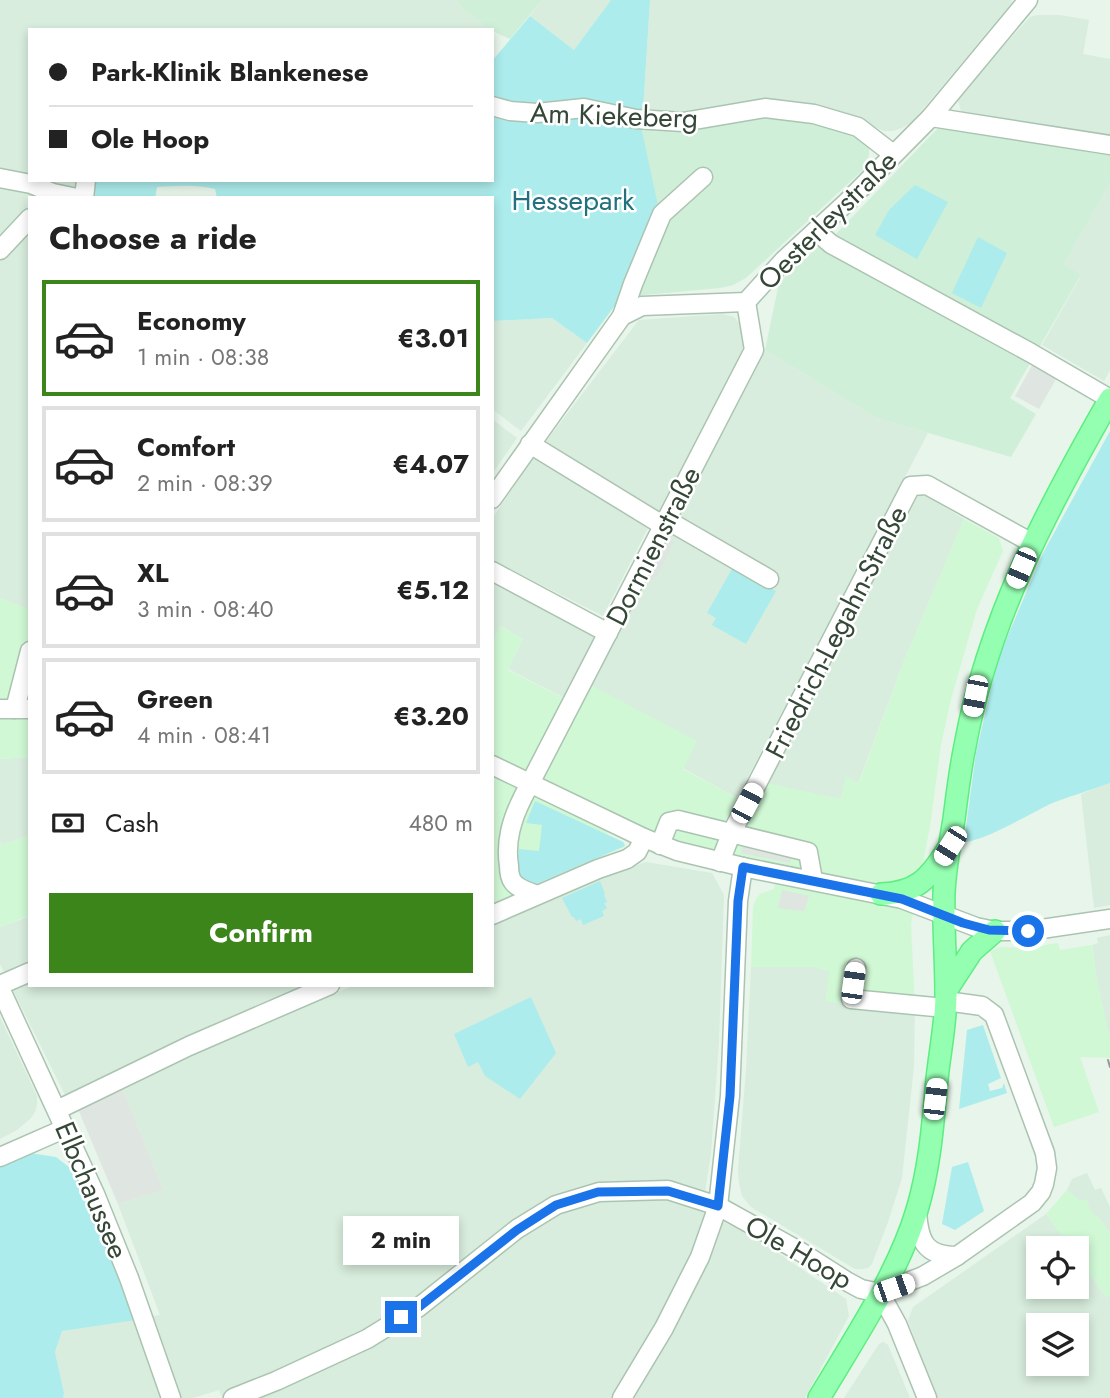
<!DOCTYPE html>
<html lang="en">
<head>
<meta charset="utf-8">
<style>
  body { margin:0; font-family:Jost,sans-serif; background:#f2f2f2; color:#222; height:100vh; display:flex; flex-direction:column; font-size:26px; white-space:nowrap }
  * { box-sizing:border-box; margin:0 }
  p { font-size:23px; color:#767676 }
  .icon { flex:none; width:38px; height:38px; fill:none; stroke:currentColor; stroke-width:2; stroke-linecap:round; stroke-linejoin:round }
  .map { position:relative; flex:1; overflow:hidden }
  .panel { position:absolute; left:28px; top:196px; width:466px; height:791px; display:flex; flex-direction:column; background:#fff; border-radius:0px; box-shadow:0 4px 10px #0003 }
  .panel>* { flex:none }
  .guide { position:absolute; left:28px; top:28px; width:466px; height:154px; border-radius:0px; box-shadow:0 4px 10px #0003; display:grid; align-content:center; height:154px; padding:0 21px; background:#fff }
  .fabs { position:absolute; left:1026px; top:1236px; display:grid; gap:14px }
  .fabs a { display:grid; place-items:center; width:63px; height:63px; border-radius:0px; background:#fff; box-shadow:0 4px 10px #0003; font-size:35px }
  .end { position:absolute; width:32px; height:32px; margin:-16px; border:9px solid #1a73e8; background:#fff; box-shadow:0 0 0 4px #fff }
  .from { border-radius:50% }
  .bubble { position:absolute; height:49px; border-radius:0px; background:#fff; box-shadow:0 4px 10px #0003; font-size:23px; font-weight:700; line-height:49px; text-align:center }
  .car { position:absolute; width:21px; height:42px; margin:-21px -10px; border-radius:9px; box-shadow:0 0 5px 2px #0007; background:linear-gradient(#fff 24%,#345 0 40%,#fff 0 76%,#345 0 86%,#fff 0) }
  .guide b { display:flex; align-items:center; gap:24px; height:66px; font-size:26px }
  .guide b+b { border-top:2px solid #e0e0e0 }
  .guide i { width:18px; height:18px; background:#222 }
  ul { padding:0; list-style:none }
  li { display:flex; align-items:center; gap:21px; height:116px; margin:0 14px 10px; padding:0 7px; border:4px solid #e0e0e0; border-radius:0px }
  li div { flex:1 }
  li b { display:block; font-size:26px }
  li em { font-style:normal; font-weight:700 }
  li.active { border-color:#3b851b }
  li>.icon { width:63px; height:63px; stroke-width:1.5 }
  h2 { padding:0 21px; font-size:32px; line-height:84px }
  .pay { display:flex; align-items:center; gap:18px; height:77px; padding:0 21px; font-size:26px }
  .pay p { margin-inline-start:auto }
  .button { display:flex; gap:14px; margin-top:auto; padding:14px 21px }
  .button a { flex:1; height:80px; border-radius:0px; background:#3b851b; color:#fff; font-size:28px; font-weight:700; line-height:80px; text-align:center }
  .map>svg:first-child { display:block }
  .residential { fill:#d8eddd; fill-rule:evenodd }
  .commercial { fill:#d0f8d5 }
  .education { fill:#cfefd8 }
  .green { fill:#acecec }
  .parking { fill:#dfe5e0 }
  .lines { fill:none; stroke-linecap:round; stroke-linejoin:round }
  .minor-casing { stroke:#abc4b1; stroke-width:21 }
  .major-casing { stroke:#5cee80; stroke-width:24 }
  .minor { stroke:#fff; stroke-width:18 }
  .major { stroke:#95ffb1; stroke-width:21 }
  .tram { stroke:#979797; stroke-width:2 }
  .route { stroke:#1a73e8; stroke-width:9 }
  .labels { text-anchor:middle; stroke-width:5; stroke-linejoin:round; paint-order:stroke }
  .street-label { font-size:28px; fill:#354838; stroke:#fff }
  .park-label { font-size:28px; fill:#23707f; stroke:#fff }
</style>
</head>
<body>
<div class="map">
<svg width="1110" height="1398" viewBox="0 0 1110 1398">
  <rect width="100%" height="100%" fill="#e7f5ea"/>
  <g class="residential">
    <polygon points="0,0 456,0 468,13 491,30 30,30 30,180 158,180 155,198 30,198 30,610 0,598"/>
    <polygon points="542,0 611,0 574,50 530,16"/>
    <polygon points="650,0 1012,0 1011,4 911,123 902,128 893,131 884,131 839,112 811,106 772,102 732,104 683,112 643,111"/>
    <polygon points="1037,15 1060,15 1089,20 1083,54 1110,59 1110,137 964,113 961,111 958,101 959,96 1030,17"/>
    <polygon points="1110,183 1110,370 1104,381 1042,345 1081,276 1064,264"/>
    <polygon points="723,314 734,317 739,323 744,338 743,351 660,516 544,444 639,320"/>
    <polygon points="552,318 587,343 521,431 492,409 492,321"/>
    <polygon points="765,350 877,418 928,433 737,798 683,768 696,741 669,727 572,702 508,669 523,639 501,626 492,644 492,578 606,640"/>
    <polygon points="492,419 517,438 492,474"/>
    <polygon points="536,453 650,524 603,616 492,560 492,519"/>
    <polygon points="925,495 964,519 904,661 858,784 846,777 841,799 767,784 918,496"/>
    <polygon points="30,757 30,835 2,845 0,841 0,759"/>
    <polygon points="1110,783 1110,905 1094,908 1081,794"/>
    <polygon points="646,862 712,873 724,895 719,1041 711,1153 702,1212 753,1236 846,1299 849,1316 805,1398 222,1398 219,1390 193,1398 63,1398 64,1393 55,1352 62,1331 160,1315 118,1204 163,1190 123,1090 268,1019 356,985 492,985 492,926 610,874"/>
    <polygon points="30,916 30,961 4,972 0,964 0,927"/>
    <polygon points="1110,935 1110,1040 1097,981 1092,945 1098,943 1097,938"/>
    <polygon points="751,967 815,967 830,971 826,1000 836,1003 915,1009 914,1066 902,1178 888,1222 872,1264 868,1268 863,1269 855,1269 751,1207 742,1196 739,1183 738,1170 746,1069"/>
    <polygon points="30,982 30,985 310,985 73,1095 65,1095 13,990"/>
    <polygon points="0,1017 37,1096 37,1105 35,1112 31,1118 17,1130 0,1139"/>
    <polygon points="1087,1173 1095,1190 1101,1188 1110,1207 1110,1233 1098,1216 1096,1217 1089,1208 1086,1199 1081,1201 1067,1190 1072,1179"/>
    <path d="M 1046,1214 L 1071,1248 L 1038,1248 L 1038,1286 L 1076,1286 L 1076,1256 L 1107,1298 L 1110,1292 L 1110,1398 L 937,1398 L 908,1321 L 913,1307 ZM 1038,1325 L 1076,1325 L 1076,1363 L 1038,1363 Z"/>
    <polygon points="883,1342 888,1345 910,1398 844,1398 879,1344"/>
  </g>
  <g class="commercial">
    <polygon points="964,519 999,538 1003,551 977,609 951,699 941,745 930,826 911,924 915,1009 836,1003 826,1001 829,971 815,967 751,967 753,907 756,899 760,894 774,889 777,868 670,841 616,817 607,834 623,842 625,844 624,847 492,904 492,644 500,626 523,639 508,670 571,702 583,681 697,741 683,769 737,798 748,802 758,781 840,799 846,776 859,783 904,661"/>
    <polygon points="0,598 30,610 30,757 0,759"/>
    <polygon points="30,835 30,915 0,927 0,841 2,845"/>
    <polygon points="1058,943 1060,950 1092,945 1097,981 1110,1040 1110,1058 1080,1057 1099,1112 1054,1127 990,951 1001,947 1027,948"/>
    <polygon points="1067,1190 1081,1201 1086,1199 1089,1208 1096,1217 1098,1216 1110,1233 1110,1292 1107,1298 1076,1256 1076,1248 1071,1248 1046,1214"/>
  </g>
  <g class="education">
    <polygon points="456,0 542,0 510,39 492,31 468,13"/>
    <polygon points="763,113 816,118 866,140 869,147 869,155 865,168 746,278 733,285 720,288 645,295 619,300 640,122"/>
    <polygon points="938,128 1110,155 1110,183 1064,264 1081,275 1010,398 1036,414 1011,457 877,418 765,350 779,283 814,250 819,247 825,248 833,237"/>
  </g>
  <g class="green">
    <path d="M 611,0 L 650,0 L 643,111 L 640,122 L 659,210 L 619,300 L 587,343 L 552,318 L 492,321 L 492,198 L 217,198 L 215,189 C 195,184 177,186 157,187 L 155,198 L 94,198 L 95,180 L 492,180 L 492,61 L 530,16 L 574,50 Z"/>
    <polygon points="915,185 948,202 917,259 875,235 889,210"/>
    <polygon points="978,237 1007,253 981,308 952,293"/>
    <path d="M 1110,431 L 1110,783 C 1090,791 1068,796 1048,805 C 1030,814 982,842 964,842 L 976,753 L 998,659 L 1043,553 Z"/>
    <polygon points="733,567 776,591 746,644 712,625 716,618 707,613"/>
    <polygon points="535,801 623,842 625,846 529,887 516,880 519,849 539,851 542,825 526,823"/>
    <polygon points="600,881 605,894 604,895 607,902 604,903 607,908 602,911 604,916 583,925 581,919 576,921 574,917 572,917 562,898"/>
    <polygon points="531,997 556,1053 520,1099 485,1076 478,1062 468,1067 454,1034"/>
    <polygon points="983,1025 1001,1078 988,1084 990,1091 1002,1088 1004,1083 1007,1093 959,1109 967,1030"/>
    <polygon points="30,1153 56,1157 74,1171 136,1320 62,1331 55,1352 64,1393 63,1398 0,1398 0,1166"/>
    <polygon points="968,1162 984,1211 955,1230 942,1224 952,1167"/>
  </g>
  <g class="parking">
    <polygon points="1036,358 1060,372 1039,409 1015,396"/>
    <polygon points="663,541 674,541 657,576 653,580 642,581"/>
    <polygon points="744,837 794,846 790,863 741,853"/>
    <polygon points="782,890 809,896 804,911 778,908"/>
    <polygon points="123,1090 163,1190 118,1204 78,1109"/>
  </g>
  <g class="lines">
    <g class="minor-casing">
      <g id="minor">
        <polyline points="492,106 510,111 537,113 584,108 636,119 683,122 765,108 814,114 858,127 893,154"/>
        <polyline points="931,117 1110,145"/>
        <polyline points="0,178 31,184 53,193 77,198"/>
        <polyline points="84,198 86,180"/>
        <polyline points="816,231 831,244 1031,353 1110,399"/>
        <polyline points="0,250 30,218"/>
        <polyline points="622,316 633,284 662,214 703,177"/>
        <polyline points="530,444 664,526"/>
        <polyline points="492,499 622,316 642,306 746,302 784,260 847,202 931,117 1028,0"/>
        <polyline points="667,520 769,579"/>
        <polyline points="492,571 608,633"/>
        <polyline points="0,709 30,709"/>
        <polyline points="15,709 30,651"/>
        <polyline points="492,765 644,838 677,851 743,867 902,899 976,927 995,931 1028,931 1110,919"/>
        <polyline points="660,845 669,822 678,820 808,852 813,880"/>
        <polyline points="720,862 731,834 911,486 927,485 1032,543"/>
        <path d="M 537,895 C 530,892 518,889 513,882 C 510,878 509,871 509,866 C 505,841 512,819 523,797 L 754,350 L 746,302"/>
        <polyline points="492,915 598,869 627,859 637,852 644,838"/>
        <polyline points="856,968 851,999 945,1008"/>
        <polyline points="0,985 30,972"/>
        <polyline points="0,988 95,1194 129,1278 171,1398"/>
        <polyline points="57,1110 189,1046 330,985"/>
        <polyline points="0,1157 66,1128"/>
        <path d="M 917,1212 C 919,1240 924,1256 957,1256"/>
        <polyline points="880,1293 923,1276 957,1256 1032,1203 1041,1192 1044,1184 1047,1168 1045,1153 994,1015 982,1006 946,1001"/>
        <polyline points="880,1293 897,1324 927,1398"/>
        <polyline points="233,1398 276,1381 367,1339 419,1307 517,1229 556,1205 599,1192 668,1190 718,1206 801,1252 848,1282 861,1289 880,1293"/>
        <polyline points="622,1398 664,1328 700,1257 718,1206 730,1096 738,901 743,867"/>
      </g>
    </g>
    <g class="major-casing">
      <g id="major">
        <path d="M 881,894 C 916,893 929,879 947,850"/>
        <polyline points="946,991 972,951 995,931"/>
        <path d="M 819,1398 C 853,1341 898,1274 917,1210 C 930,1167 933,1123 937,1079 C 940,1051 946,1022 946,994 C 946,960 943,927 944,893 C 945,868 950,844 954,819 C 957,795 960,770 965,746 C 988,620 1047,509 1110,399"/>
      </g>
    </g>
    <use href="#minor" class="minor"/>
    <use href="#major" class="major"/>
    <polyline class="tram" points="1108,1060 1110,1067"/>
  </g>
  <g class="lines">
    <polyline class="route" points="401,1317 419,1307 517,1230 556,1205 598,1192 668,1191 718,1206 730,1096 738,901 743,867 902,899 963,923 989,930 1028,931"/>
  </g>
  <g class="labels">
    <g class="street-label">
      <text transform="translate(614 115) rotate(2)" y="10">Am Kiekeberg</text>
      <text transform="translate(827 220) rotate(-45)" y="10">Oesterleystraße</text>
      <text transform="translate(653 546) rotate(-63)" y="10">Dormienstraße</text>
      <text transform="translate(836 632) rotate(-63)" y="10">Friedrich-Legahn-Straße</text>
      <text transform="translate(92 1190) rotate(67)" y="10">Elbchaussee</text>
      <text transform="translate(799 1252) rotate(30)" y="10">Ole Hoop</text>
    </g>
    <g class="park-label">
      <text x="573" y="210">Hessepark</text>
    </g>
  </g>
</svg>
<div class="fabs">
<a><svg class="icon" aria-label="locate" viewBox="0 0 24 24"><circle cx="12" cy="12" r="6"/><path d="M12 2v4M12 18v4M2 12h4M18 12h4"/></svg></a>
<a><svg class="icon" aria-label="layers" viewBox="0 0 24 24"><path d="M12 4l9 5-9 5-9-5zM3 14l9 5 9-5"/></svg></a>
</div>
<i class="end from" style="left:1028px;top:931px"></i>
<i class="end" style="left:401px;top:1317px"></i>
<div class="bubble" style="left:343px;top:1216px;width:116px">2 min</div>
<i class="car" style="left:1021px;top:568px;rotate:203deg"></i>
<i class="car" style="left:975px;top:696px;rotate:191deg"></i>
<i class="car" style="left:747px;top:803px;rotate:28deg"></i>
<i class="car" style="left:950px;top:846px;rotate:212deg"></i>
<i class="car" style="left:853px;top:983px;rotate:8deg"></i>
<i class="car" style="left:935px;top:1099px;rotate:7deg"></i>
<i class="car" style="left:894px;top:1288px;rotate:71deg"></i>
<div class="guide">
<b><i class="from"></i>Park-Klinik Blankenese</b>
<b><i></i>Ole Hoop</b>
</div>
<section class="panel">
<h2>Choose a ride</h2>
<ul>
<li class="active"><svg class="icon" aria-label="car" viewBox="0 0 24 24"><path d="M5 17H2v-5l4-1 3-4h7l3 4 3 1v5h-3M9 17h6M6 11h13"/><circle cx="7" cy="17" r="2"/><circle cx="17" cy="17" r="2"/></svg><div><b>Economy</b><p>1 min · 08:38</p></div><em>€3.01</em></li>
<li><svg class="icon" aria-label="car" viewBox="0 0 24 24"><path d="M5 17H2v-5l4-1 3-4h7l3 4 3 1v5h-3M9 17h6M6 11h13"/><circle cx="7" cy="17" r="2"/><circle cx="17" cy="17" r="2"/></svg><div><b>Comfort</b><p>2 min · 08:39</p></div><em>€4.07</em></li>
<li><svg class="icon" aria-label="car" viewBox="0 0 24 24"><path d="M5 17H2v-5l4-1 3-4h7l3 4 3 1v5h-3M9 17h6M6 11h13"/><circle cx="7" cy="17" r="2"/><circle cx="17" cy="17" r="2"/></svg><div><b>XL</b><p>3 min · 08:40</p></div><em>€5.12</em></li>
<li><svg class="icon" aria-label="car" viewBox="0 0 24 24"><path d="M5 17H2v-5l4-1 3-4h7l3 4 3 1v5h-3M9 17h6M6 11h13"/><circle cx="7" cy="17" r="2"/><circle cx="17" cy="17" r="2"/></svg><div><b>Green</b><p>4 min · 08:41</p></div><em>€3.20</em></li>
</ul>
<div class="pay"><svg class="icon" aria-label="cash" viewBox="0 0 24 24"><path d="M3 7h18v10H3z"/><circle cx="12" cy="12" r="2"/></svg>Cash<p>480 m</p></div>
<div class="button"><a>Confirm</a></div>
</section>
</div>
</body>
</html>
